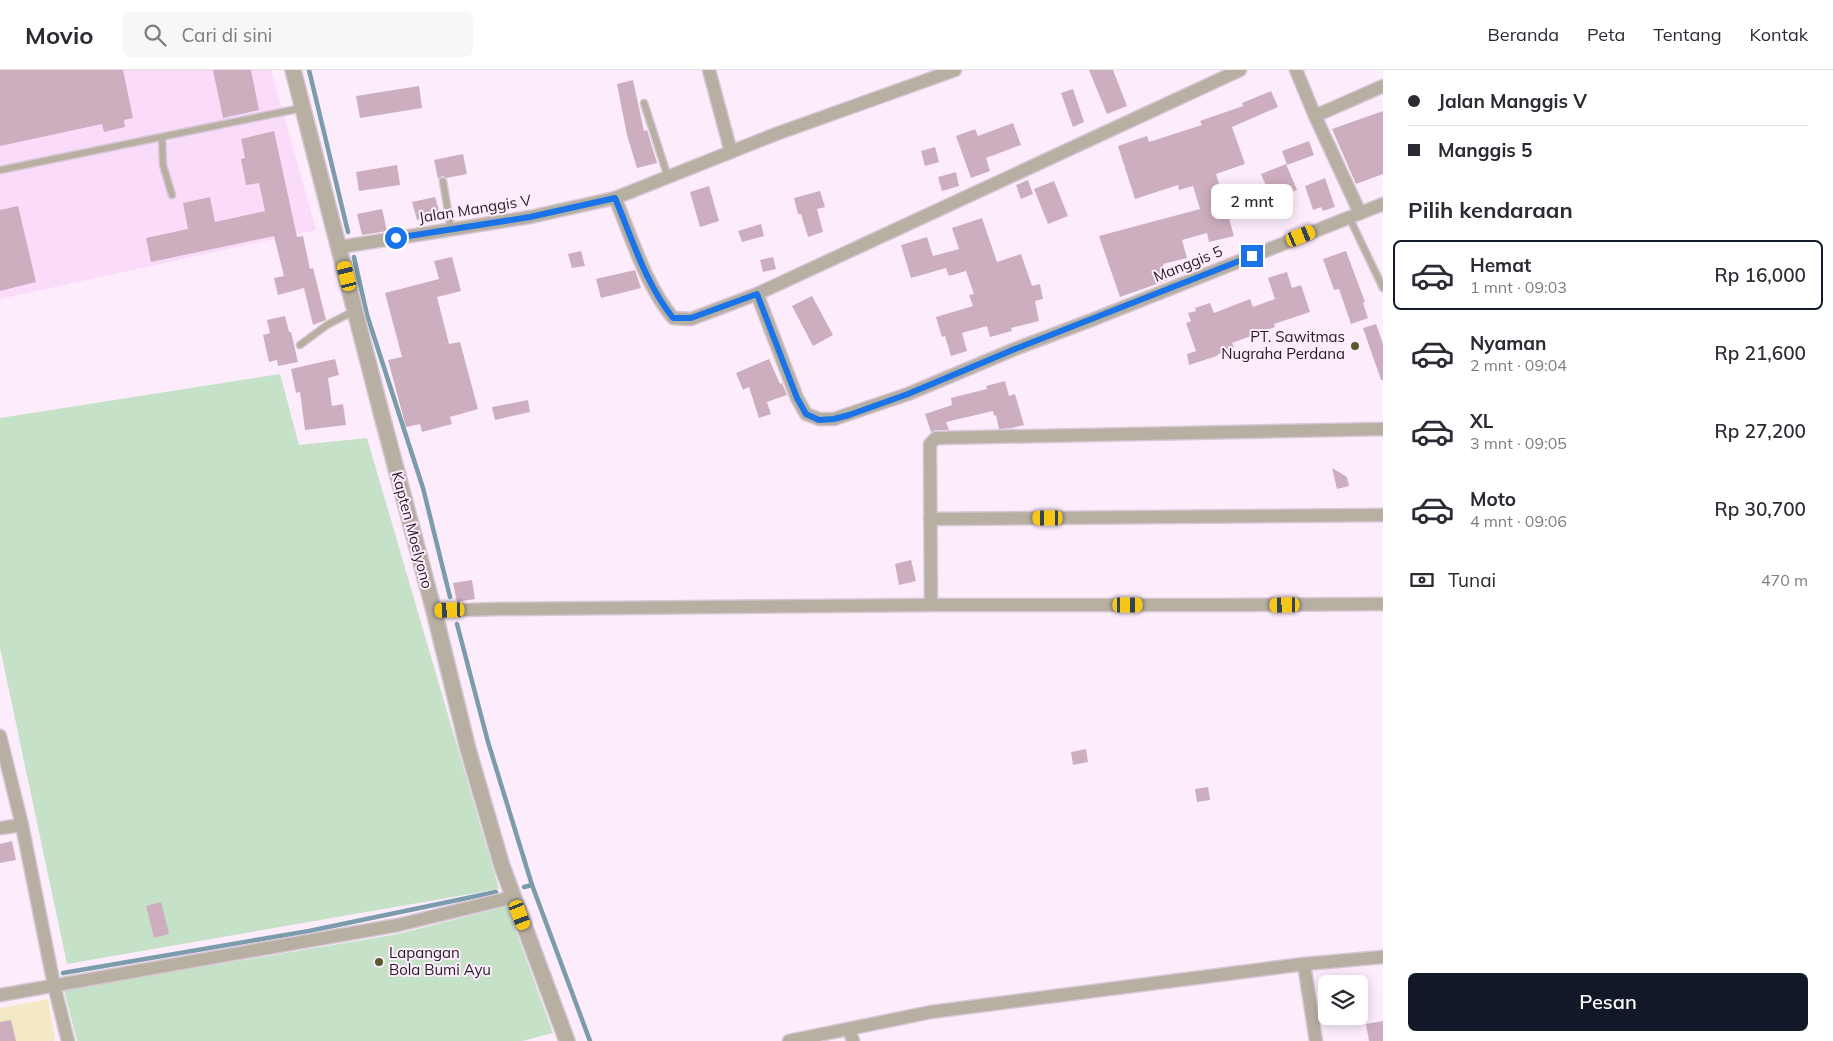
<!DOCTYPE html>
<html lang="id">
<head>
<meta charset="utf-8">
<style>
  body { margin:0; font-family:Mulish,sans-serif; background:#f7f7f7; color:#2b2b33; height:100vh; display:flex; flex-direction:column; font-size:19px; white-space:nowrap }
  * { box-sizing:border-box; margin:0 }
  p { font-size:16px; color:#7c7c81 }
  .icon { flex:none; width:28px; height:28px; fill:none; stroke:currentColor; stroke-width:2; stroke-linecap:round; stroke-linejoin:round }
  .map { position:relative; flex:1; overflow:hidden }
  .details { display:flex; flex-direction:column; background:#fff; width:450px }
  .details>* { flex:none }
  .top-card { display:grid; align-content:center; height:110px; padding:0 25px; background:#fff }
  .buttons { position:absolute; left:1318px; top:905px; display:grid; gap:10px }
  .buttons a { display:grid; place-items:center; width:50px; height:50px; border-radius:8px; background:#fff; box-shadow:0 2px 12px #0003; font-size:25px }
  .end { position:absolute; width:22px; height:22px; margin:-11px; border:6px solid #1a73e8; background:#fff; box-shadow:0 0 0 2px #fff }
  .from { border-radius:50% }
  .bubble { position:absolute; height:35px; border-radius:8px; background:#fff; box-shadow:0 2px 12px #0003; font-size:16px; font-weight:600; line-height:35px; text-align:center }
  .car { position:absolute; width:15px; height:30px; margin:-15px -8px; border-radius:6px; box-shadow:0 0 4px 1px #0007; background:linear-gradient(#f5c518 24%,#345 0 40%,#f5c518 0 76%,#345 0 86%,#f5c518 0) }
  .top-card b { display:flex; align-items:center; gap:18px; height:48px; font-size:19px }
  .top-card b+b { border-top:1px solid #e1e1e2 }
  .top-card i { width:12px; height:12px; background:#2b2b33 }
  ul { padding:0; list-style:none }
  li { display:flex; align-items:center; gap:15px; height:70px; margin:0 10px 8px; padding:0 15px; border:2px solid transparent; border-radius:8px }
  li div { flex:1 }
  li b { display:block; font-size:19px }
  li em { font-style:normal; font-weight:600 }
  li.on { border-color:#111827 }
  li>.icon { width:45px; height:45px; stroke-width:1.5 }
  h2 { padding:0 25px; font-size:22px; line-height:60px }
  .pay { display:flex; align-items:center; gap:12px; height:55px; padding:0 25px; font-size:19px }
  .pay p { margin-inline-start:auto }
  .primary-button { display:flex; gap:10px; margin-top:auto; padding:10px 25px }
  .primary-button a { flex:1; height:58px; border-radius:8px; background:#111827; color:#fff; font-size:20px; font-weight:600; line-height:58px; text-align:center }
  header { display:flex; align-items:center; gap:30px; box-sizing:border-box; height:70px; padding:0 25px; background:#fff; border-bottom:1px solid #e1e1e2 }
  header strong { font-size:24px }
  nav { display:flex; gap:28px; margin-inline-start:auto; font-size:18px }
  .search { width:350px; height:45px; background:#f7f7f7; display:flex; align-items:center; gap:12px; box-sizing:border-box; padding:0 18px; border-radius:8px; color:#7c7c81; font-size:19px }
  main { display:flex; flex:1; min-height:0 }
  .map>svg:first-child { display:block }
  .built { fill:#fbdbfa }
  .green { fill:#c5e1c8 }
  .sand { fill:#f3e9c4 }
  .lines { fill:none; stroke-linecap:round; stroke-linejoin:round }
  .stream { stroke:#7a9cad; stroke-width:4.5 }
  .building { fill:#cdaebf }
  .service-casing { stroke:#d6c7d5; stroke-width:9 }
  .minor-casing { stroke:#d6c7d5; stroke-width:15 }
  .tertiary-casing { stroke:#d6c7d5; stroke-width:18 }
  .service { stroke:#b6afa2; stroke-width:6 }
  .minor { stroke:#b6afa2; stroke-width:12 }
  .tertiary { stroke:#b6afa2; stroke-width:15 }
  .route { stroke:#1a73e8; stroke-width:6 }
  .poi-dot { fill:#575b29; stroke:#fdedfc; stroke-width:2 }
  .labels { text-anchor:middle; stroke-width:4; stroke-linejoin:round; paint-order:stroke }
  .street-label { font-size:15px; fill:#261c26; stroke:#fdedfc }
  .poi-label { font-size:15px; fill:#261c26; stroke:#fdedfc; text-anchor:end }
</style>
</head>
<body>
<header>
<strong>Movio</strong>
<div class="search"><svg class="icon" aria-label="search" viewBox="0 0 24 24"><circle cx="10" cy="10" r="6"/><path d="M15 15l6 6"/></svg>Cari di sini</div>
<nav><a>Beranda</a><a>Peta</a><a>Tentang</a><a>Kontak</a></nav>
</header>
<main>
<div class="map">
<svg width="1383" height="971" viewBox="0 0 1383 971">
  <rect width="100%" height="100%" fill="#fdedfc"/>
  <polygon class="built" points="0,0 271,0 316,160 0,229"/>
  <g class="green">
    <polygon points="280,304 299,375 367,368 499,819 67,894 0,578 0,348"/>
    <polygon points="507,836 553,963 522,971 77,971 64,920 398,864"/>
  </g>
  <polygon class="sand" points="48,929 55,971 0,971 0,938"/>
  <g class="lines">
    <g class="stream">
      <polyline points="309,0 348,162"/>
      <polyline points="354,187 367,245 423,418 450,527"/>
      <polyline points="457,554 488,672 532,815 590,971"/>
      <polyline points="524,817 532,815"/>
      <polyline points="63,903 309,861 496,822"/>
    </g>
  </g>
  <g class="building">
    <polygon points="0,0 123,0 133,48 124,50 125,57 104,62 102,54 0,76"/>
    <polygon points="213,0 251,0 259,40 223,48"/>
    <polygon points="1089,0 1113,0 1127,36 1107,44"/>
    <polygon points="633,10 644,61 647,60 657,93 637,98 627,65 617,14"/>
    <polygon points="419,16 422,38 360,48 356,26"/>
    <polygon points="1073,19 1084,52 1073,57 1061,23"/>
    <polygon points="1271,21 1278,37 1232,57 1245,94 1216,104 1234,166 1209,172 1207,163 1182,170 1187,188 1163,194 1168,210 1120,227 1099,166 1200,139 1193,116 1179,120 1178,115 1135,129 1118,76 1147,66 1149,72 1202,55 1200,51 1243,36 1242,33"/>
    <polygon points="1383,41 1383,104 1356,114 1332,59"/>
    <polygon points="1013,53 1021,75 986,88 990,101 971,108 956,66 975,59 978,66"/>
    <polygon points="274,61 297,167 303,166 310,199 313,198 326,250 313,255 304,218 278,225 274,208 284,206 274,166 151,192 146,168 188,159 183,133 210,127 215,152 265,141 259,113 246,115 241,89 245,88 241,69"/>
    <polygon points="1309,71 1314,85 1287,95 1282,81"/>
    <polygon points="935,77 939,92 925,96 921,81"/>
    <polygon points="463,84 467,104 447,108 442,106 438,109 434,90"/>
    <polygon points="1286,94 1297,120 1272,130 1261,104"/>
    <polygon points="397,95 400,115 359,121 356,102"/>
    <polygon points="956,102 959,116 942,121 938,107"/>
    <polygon points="1325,108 1335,137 1323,141 1321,137 1313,140 1305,116"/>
    <polygon points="1028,110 1033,124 1021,129 1016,115"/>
    <polygon points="1054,111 1068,146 1048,154 1034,119"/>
    <polygon points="709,116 719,151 700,157 690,122"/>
    <polygon points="820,121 825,137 817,139 823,162 808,167 801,144 798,144 794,128"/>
    <polygon points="435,127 440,144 417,150 412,132"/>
    <polygon points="18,136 36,212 0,221 0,140"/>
    <polygon points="382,139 387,161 362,165 357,144"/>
    <polygon points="982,148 997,192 1021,184 1032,216 1040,214 1043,229 1035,231 1039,251 1011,258 1012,261 990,267 987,256 962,263 967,281 951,286 945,266 942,267 936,247 973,236 969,225 974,224 966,201 949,206 946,198 911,208 901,175 927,167 933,186 959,179 952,158"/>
    <polygon points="761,154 764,166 742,172 738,161"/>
    <polygon points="581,181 585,196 572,198 568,184"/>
    <polygon points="1346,181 1365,232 1363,233 1368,248 1351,254 1339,219 1334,220 1323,189"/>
    <polygon points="452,187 461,221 437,227 449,274 460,272 478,339 450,347 452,354 422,362 420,354 406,357 388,290 402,287 385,223 439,209 434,191"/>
    <polygon points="773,187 776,199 763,202 760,190"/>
    <polygon points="635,200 641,218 601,228 596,209"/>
    <polygon points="1287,202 1292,218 1301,215 1310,242 1274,254 1275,257 1232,273 1234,277 1217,285 1217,286 1189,295 1187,284 1196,281 1186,253 1191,251 1188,243 1196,241 1195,238 1210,233 1214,243 1250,229 1253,237 1275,229 1268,208"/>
    <polygon points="812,226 833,265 813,276 792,236"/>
    <polygon points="285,246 289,262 291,262 298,292 278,296 277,290 269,292 263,265 270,263 267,250"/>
    <polygon points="1376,254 1383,274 1383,310 1381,310 1363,258"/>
    <polygon points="335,289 339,305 328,308 332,336 343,334 346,355 305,360 300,322 296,323 291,299"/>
    <polygon points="769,289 780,314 782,313 787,325 767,332 771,344 759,348 749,317 743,320 736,303"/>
    <polygon points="1005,311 1009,326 1015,324 1024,355 1012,358 999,359 996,345 994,346 993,341 946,352 949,360 936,360 931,362 925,344 952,335 951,328 987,319 986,316"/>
    <polygon points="528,330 530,342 495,350 492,337"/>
    <polygon points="1332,398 1347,407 1349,416 1337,419"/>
    <polygon points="911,490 916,511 899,515 895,494"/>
    <polygon points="472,510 475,529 457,532 453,513"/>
    <polygon points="1086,679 1088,692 1073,695 1071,682"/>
    <polygon points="1208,717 1210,730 1197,732 1195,719"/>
    <polygon points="12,771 16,790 0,793 0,774"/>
    <polygon points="161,832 169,864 154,868 146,836"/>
    <polygon points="11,950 16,971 0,971 0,952"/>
    <polygon points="1383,951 1383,971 1369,971 1366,954"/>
  </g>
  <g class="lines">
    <g class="service-casing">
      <g id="service">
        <polyline points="644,33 668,107"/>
        <polyline points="162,67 163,95 172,125"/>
        <polyline points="0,100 302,38"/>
        <polyline points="443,111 451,159"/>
        <polyline points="1349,147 1383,218"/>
        <polyline points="300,275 327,255 354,241"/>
      </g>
    </g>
    <g class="minor-casing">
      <g id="minor">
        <polyline points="709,0 731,82"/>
        <polyline points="1296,0 1315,46 1360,143"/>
        <polyline points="1315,46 1383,16"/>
        <path d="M 615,128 C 632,168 645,214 673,248 L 691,249 L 757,224 L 1240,0"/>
        <polyline points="340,177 530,147 615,128 776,64 955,0"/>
        <polyline points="757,224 797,328 806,344 819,349 834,349 908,324 1015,279 1089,251 1383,134"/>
        <polyline points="930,449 1383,445"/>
        <polyline points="931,535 930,379 930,374 936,368 1383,359"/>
        <polyline points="434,541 496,539 931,535 1226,535 1383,534"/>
        <polyline points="0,666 22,755 54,915 68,971"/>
        <polyline points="0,758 22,755"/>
        <polyline points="1304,894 1316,971"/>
        <polyline points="0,925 398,855 513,827"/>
        <polyline points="849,959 853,971"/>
        <polyline points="789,971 931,942 1304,894 1383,887"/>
      </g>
    </g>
    <g class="tertiary-casing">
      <polyline id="tertiary" points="293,0 382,346 434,541 468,679 502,796 567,971"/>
    </g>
    <use href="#service" class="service"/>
    <use href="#minor" class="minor"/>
    <use href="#tertiary" class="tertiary"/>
  </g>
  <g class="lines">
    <path class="route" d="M 396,168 L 530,147 L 615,128 C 632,168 645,213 673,248 L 691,248 L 757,224 L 797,328 L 806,344 L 819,350 L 834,349 L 849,345 L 908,324 L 1015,279 L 1252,186"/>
  </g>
  <g class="poi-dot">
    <circle cx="1355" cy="276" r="5"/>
    <circle cx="379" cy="892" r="5"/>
  </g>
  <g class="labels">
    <g class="street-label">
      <text transform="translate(475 139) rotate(-9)" y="5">Jalan Manggis V</text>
      <text transform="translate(1188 194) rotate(-22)" y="5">Manggis 5</text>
      <text transform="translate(412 460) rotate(75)" y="5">Kapten Moelyono</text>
    </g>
    <g class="poi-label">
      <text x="1345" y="272">PT. Sawitmas<tspan x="1345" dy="17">Nugraha Perdana</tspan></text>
      <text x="389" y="888" text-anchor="start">Lapangan<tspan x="389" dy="17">Bola Bumi Ayu</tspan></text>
    </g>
  </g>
</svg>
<div class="buttons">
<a><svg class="icon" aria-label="layers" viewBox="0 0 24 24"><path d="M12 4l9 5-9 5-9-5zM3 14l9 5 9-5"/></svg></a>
</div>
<i class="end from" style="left:396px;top:168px"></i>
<i class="end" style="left:1252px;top:186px"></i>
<div class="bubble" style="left:1211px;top:114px;width:82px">2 mnt</div>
<i class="car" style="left:1301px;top:166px;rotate:68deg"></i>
<i class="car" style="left:347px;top:206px;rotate:346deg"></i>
<i class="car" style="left:1048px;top:448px;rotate:270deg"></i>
<i class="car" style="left:1128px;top:535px;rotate:90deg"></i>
<i class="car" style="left:1285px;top:535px;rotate:269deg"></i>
<i class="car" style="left:450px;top:540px;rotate:268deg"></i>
<i class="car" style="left:520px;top:845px;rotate:159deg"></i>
</div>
<section class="details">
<div class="top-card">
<b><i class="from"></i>Jalan Manggis V</b>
<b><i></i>Manggis 5</b>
</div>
<h2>Pilih kendaraan</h2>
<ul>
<li class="on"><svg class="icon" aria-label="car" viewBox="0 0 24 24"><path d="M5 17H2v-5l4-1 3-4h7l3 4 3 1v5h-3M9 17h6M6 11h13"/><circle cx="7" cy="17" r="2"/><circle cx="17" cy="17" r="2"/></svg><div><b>Hemat</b><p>1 mnt · 09:03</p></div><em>Rp 16,000</em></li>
<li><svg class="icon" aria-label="car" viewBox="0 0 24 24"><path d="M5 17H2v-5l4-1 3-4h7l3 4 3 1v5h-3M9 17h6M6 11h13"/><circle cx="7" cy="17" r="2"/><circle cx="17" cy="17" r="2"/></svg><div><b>Nyaman</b><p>2 mnt · 09:04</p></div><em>Rp 21,600</em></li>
<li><svg class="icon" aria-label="car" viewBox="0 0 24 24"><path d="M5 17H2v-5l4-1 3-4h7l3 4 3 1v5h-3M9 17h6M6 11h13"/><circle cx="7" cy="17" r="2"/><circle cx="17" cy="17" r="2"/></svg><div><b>XL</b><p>3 mnt · 09:05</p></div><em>Rp 27,200</em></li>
<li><svg class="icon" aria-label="car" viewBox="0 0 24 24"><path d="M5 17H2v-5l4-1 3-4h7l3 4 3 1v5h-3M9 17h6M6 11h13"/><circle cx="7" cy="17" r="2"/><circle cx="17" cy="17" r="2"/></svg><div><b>Moto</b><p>4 mnt · 09:06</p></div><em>Rp 30,700</em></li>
</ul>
<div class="pay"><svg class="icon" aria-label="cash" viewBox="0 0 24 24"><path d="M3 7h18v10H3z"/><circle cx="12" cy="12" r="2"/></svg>Tunai<p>470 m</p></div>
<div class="primary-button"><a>Pesan</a></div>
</section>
</main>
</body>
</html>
